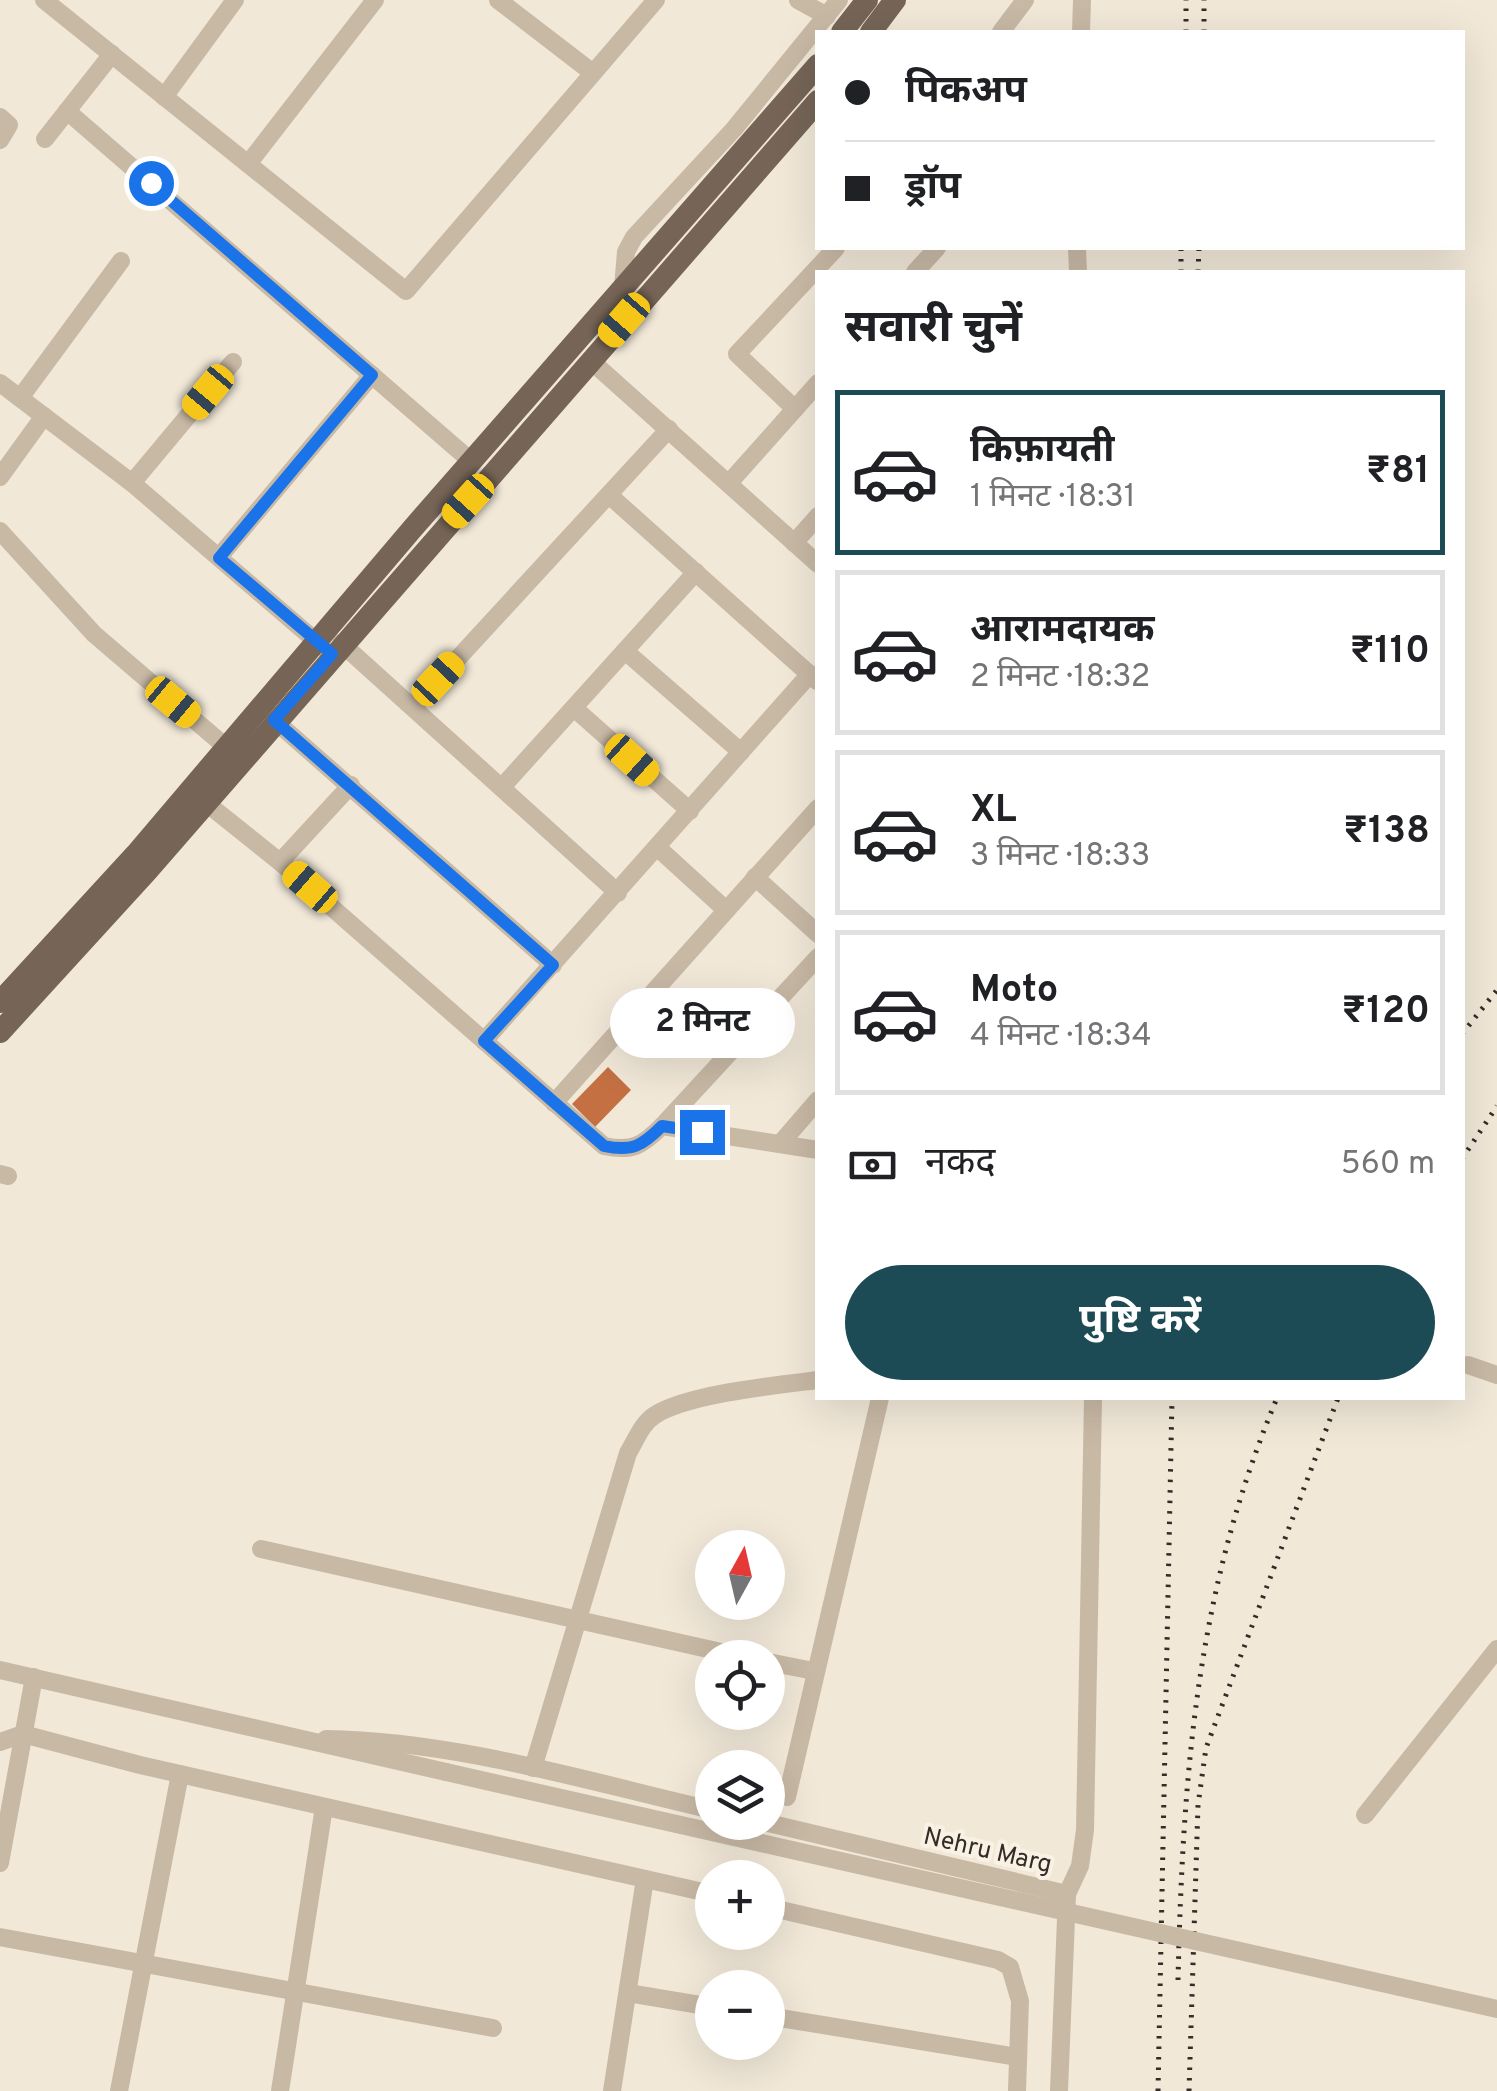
<!DOCTYPE html>
<html lang="hi">
<head>
<meta charset="utf-8">
<style>
  body { margin:0; font-family:Overpass,"Noto Sans Devanagari",sans-serif; background:#f2f2f2; color:#202124; height:100vh; display:flex; flex-direction:column; font-size:38px; white-space:nowrap }
  * { box-sizing:border-box; margin:0 }
  p { font-size:32px; color:#757577 }
  .icon { flex:none; width:55px; height:55px; fill:none; stroke:currentColor; stroke-width:2; stroke-linecap:round; stroke-linejoin:round }
  .map { position:relative; flex:1; overflow:hidden }
  .details { position:absolute; left:815px; top:270px; width:650px; height:1130px; display:flex; flex-direction:column; background:#fff; border-radius:0px; box-shadow:0 10px 40px #0002 }
  .details>* { flex:none }
  .banner { position:absolute; left:815px; top:30px; width:650px; height:220px; border-radius:0px; box-shadow:0 10px 40px #0002; display:grid; align-content:center; height:220px; padding:0 30px; background:#fff }
  .needle { width:65px; rotate:8deg }
  .controls { position:absolute; left:695px; top:1530px; display:grid; gap:20px }
  .controls a { display:grid; place-items:center; width:90px; height:90px; border-radius:50%; background:#fff; box-shadow:0 10px 40px #0002; font-size:50px }
  .end { position:absolute; width:45px; height:45px; margin:-22px; border:12px solid #1a73e8; background:#fff; box-shadow:0 0 0 5px #fff }
  .from { border-radius:50% }
  .bubble { position:absolute; height:70px; border-radius:35px; background:#fff; box-shadow:0 10px 40px #0002; font-size:32px; font-weight:700; line-height:70px; text-align:center }
  .car { position:absolute; width:30px; height:60px; margin:-30px -15px; border-radius:12px; box-shadow:0 0 8px 2px #0007; background:linear-gradient(#f5c518 24%,#345 0 40%,#f5c518 0 76%,#345 0 86%,#f5c518 0) }
  .banner b { display:flex; align-items:center; gap:35px; height:95px; font-size:38px }
  .banner b+b { border-top:2px solid #e0e0e0 }
  .banner i { width:25px; height:25px; background:#202124 }
  ul { padding:0; list-style:none }
  li { display:flex; align-items:center; gap:30px; height:165px; margin:0 20px 15px; padding:0 10px; border:5px solid #e0e0e0; border-radius:0px }
  li div { flex:1 }
  li b { display:block; font-size:38px }
  li em { font-style:normal; font-weight:700 }
  li.active { border-color:#1c4b55 }
  li>.icon { width:90px; height:90px; stroke-width:1.5 }
  h2 { padding:0 30px; font-size:45px; line-height:120px }
  .pay { display:flex; align-items:center; gap:25px; height:110px; padding:0 30px; font-size:38px }
  .pay p { margin-inline-start:auto }
  .button { display:flex; gap:20px; margin-top:auto; padding:20px 30px }
  .button a { flex:1; height:115px; border-radius:60px; background:#1c4b55; color:#fff; font-size:40px; font-weight:700; line-height:115px; text-align:center }
  .map>svg:first-child { display:block }
  .building { fill:#c47043 }
  .lines { fill:none; stroke-linecap:round; stroke-linejoin:round }
  .minor { stroke:#c8b9a5; stroke-width:18 }
  .major { stroke:#766557; stroke-width:22 }
  .rail { stroke:#342c26; stroke-width:5; stroke-dasharray:2.5 8; stroke-linecap:butt }
  .minor-bridge { stroke:#c8b9a5; stroke-width:18 }
  .route { stroke:#1a73e8; stroke-width:12 }
  .labels { text-anchor:middle; stroke-width:8; stroke-linejoin:round; paint-order:stroke }
  .street-label { font-size:25px; fill:#342c26; stroke:#f9f2e4 }
</style>
</head>
<body>
<div class="map">
<svg width="1497" height="2091" viewBox="0 0 1497 2091">
  <rect width="100%" height="100%" fill="#f1e8d8"/>
  <polygon class="building" points="608,1067 631,1090 595,1127 572,1104"/>
  <g class="lines">
    <g class="minor">
      <polyline points="44,0 406,291 656,0"/>
      <polyline points="498,0 593,73"/>
      <polyline points="798,0 827,16"/>
      <polyline points="1001,32 1025,0"/>
      <polyline points="1081,32 1082,0"/>
      <polyline points="164,97 235,0"/>
      <polyline points="67,111 471,461"/>
      <polyline points="0,117 9,125 0,140"/>
      <polyline points="45,139 112,54"/>
      <polyline points="248,164 375,0"/>
      <polyline points="1077,248 1078,272"/>
      <polyline points="915,272 937,248"/>
      <polyline points="623,287 626,252 634,237 734,129 839,0"/>
      <polyline points="590,360 818,564"/>
      <polyline points="0,383 132,483 324,648"/>
      <polyline points="20,398 121,261"/>
      <polyline points="795,409 737,354 836,248"/>
      <polyline points="0,477 44,416"/>
      <polyline points="132,483 233,362"/>
      <polyline points="729,483 818,383"/>
      <polyline points="609,495 817,681"/>
      <polyline points="0,531 94,634 226,747"/>
      <polyline points="794,543 818,516"/>
      <polyline points="219,557 372,375"/>
      <polyline points="341,643 618,893"/>
      <polyline points="625,651 741,752"/>
      <polyline points="414,706 669,429"/>
      <polyline points="574,708 690,811"/>
      <polyline points="274,720 553,965"/>
      <polyline points="502,787 696,572"/>
      <path d="M 205,802 L 280,862 L 604,1146 C 632,1152 642,1146 662,1126 L 818,1150"/>
      <polyline points="658,848 726,910"/>
      <polyline points="280,862 351,785"/>
      <polyline points="755,877 818,934"/>
      <polyline points="484,1041 810,674"/>
      <polyline points="554,1103 818,808"/>
      <polyline points="662,1126 818,957"/>
      <polyline points="780,1144 818,1100"/>
      <polyline points="0,1174 8,1176"/>
      <polyline points="1468,1365 1497,1375"/>
      <polyline points="261,1549 748,1658"/>
      <polyline points="768,1662 814,1671"/>
      <polyline points="0,1670 446,1772"/>
      <path d="M 326,1739 C 456,1741 586,1781 712,1810"/>
      <polyline points="0,1742 23,1734 140,1765 712,1894"/>
      <path d="M 533,1768 L 628,1453 C 636,1440 642,1423 655,1415 C 688,1394 777,1385 818,1380"/>
      <polyline points="787,1797 880,1398"/>
      <polyline points="1365,1815 1497,1649"/>
      <polyline points="764,1822 1067,1894 1059,2091"/>
      <polyline points="0,1863 34,1677"/>
      <polyline points="1067,1894 1080,1866 1085,1830 1093,1398"/>
      <polyline points="768,1907 998,1960 1010,1967 1020,2001 1017,2091"/>
      <polyline points="0,1937 493,2028"/>
      <polyline points="628,1993 712,2007"/>
      <polyline points="768,2016 1018,2057"/>
      <polyline points="119,2091 180,1774"/>
      <polyline points="280,2091 324,1807"/>
      <polyline points="612,2091 645,1879"/>
    </g>
    <g class="major">
      <polyline points="842,32 867,0"/>
      <polyline points="871,32 895,0"/>
      <polyline points="0,1002 136,854 413,528 818,65"/>
      <polyline points="0,1032 148,870 818,101"/>
    </g>
    <g class="rail">
      <polyline points="1186,32 1186,0"/>
      <polyline points="1204,32 1204,0"/>
      <polyline points="1181,272 1181,248"/>
      <polyline points="1198,272 1199,248"/>
      <polyline points="1462,1034 1497,990"/>
      <polyline points="1462,1159 1497,1106"/>
      <path d="M 1178,1980 C 1183,1774 1196,1591 1277,1398"/>
      <polyline points="1158,2091 1172,1398"/>
      <polyline points="1189,2091 1198,1805 1206,1748 1338,1398"/>
    </g>
    <polyline class="minor-bridge" points="446,1772 1497,2009"/>
  </g>
  <g class="lines">
    <path class="route" d="M 151,183 L 372,375 L 219,558 L 332,654 L 274,720 L 553,965 L 484,1041 L 604,1146 C 632,1152 642,1146 662,1126 L 702,1132"/>
  </g>
  <g class="labels">
    <g class="street-label">
      <text transform="translate(988 1849) rotate(13)" y="9">Nehru Marg</text>
    </g>
  </g>
</svg>
<div class="controls">
<a><svg class="needle" viewBox="-14 -14 28 28"><path d="M0-13l5 13h-10z" fill="#e53935"/><path d="M0 13l5-13h-10z" fill="#757577"/></svg></a>
<a><svg class="icon" aria-label="locate" viewBox="0 0 24 24"><circle cx="12" cy="12" r="6"/><path d="M12 2v4M12 18v4M2 12h4M18 12h4"/></svg></a>
<a><svg class="icon" aria-label="layers" viewBox="0 0 24 24"><path d="M12 4l9 5-9 5-9-5zM3 14l9 5 9-5"/></svg></a>
<a>+</a>
<a>−</a>
</div>
<i class="end from" style="left:151px;top:183px"></i>
<i class="end" style="left:702px;top:1132px"></i>
<div class="bubble" style="left:610px;top:988px;width:185px">2 मिनट</div>
<i class="car" style="left:624px;top:320px;rotate:221deg"></i>
<i class="car" style="left:208px;top:392px;rotate:220deg"></i>
<i class="car" style="left:468px;top:501px;rotate:222deg"></i>
<i class="car" style="left:438px;top:679px;rotate:43deg"></i>
<i class="car" style="left:173px;top:702px;rotate:130deg"></i>
<i class="car" style="left:632px;top:760px;rotate:132deg"></i>
<i class="car" style="left:310px;top:887px;rotate:311deg"></i>
<div class="banner">
<b><i class="from"></i>पिकअप</b>
<b><i></i>ड्रॉप</b>
</div>
<section class="details">
<h2>सवारी चुनें</h2>
<ul>
<li class="active"><svg class="icon" aria-label="car" viewBox="0 0 24 24"><path d="M5 17H2v-5l4-1 3-4h7l3 4 3 1v5h-3M9 17h6M6 11h13"/><circle cx="7" cy="17" r="2"/><circle cx="17" cy="17" r="2"/></svg><div><b>किफ़ायती</b><p>1 मिनट · 18:31</p></div><em>₹81</em></li>
<li><svg class="icon" aria-label="car" viewBox="0 0 24 24"><path d="M5 17H2v-5l4-1 3-4h7l3 4 3 1v5h-3M9 17h6M6 11h13"/><circle cx="7" cy="17" r="2"/><circle cx="17" cy="17" r="2"/></svg><div><b>आरामदायक</b><p>2 मिनट · 18:32</p></div><em>₹110</em></li>
<li><svg class="icon" aria-label="car" viewBox="0 0 24 24"><path d="M5 17H2v-5l4-1 3-4h7l3 4 3 1v5h-3M9 17h6M6 11h13"/><circle cx="7" cy="17" r="2"/><circle cx="17" cy="17" r="2"/></svg><div><b>XL</b><p>3 मिनट · 18:33</p></div><em>₹138</em></li>
<li><svg class="icon" aria-label="car" viewBox="0 0 24 24"><path d="M5 17H2v-5l4-1 3-4h7l3 4 3 1v5h-3M9 17h6M6 11h13"/><circle cx="7" cy="17" r="2"/><circle cx="17" cy="17" r="2"/></svg><div><b>Moto</b><p>4 मिनट · 18:34</p></div><em>₹120</em></li>
</ul>
<div class="pay"><svg class="icon" aria-label="cash" viewBox="0 0 24 24"><path d="M3 7h18v10H3z"/><circle cx="12" cy="12" r="2"/></svg>नकद<p>560 m</p></div>
<div class="button"><a>पुष्टि करें</a></div>
</section>
</div>
</body>
</html>
